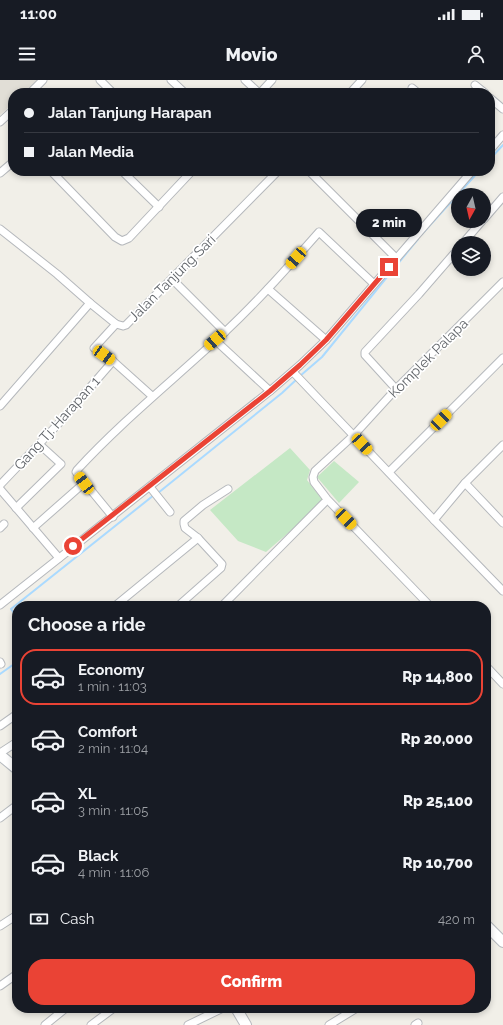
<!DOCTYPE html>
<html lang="en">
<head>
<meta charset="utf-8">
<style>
  body { margin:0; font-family:Raleway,sans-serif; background:#20242c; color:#f1f3f6; height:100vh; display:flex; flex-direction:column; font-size:15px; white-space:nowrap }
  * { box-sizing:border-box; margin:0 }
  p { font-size:13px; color:#9ea1a6 }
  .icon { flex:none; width:22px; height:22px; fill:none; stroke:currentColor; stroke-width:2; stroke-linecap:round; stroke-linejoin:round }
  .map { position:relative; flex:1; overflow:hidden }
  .drawer { position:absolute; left:12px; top:521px; width:479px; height:412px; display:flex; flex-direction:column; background:#171b24; border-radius:16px; box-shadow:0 2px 6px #0003 }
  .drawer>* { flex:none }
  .banner { position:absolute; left:8px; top:8px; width:487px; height:88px; border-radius:16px; box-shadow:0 2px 6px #0003; display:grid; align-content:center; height:88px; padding:0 16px; background:#171b24 }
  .needle { width:26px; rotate:188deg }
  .tools { position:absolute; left:451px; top:108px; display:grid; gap:8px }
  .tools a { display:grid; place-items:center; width:40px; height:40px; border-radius:50%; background:#171b24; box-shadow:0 2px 6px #0003; font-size:20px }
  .end { position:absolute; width:18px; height:18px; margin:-9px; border:5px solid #ea4335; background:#fff; box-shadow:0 0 0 2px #fff }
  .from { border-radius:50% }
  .bubble { position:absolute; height:28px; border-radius:14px; background:#171b24; box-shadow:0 2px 6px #0003; font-size:13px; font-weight:800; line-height:28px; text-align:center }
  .car { position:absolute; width:12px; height:24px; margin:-12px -6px; border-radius:5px; box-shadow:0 0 3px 1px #0007; background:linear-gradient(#f5c518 24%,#345 0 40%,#f5c518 0 76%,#345 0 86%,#f5c518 0) }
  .banner b { display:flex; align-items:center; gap:14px; height:38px; font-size:15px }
  .banner b+b { border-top:1px solid #363941 }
  .banner i { width:10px; height:10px; background:#f1f3f6 }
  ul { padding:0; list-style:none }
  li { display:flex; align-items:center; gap:12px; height:56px; margin:0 8px 6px; padding:0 8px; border:2px solid transparent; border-radius:16px }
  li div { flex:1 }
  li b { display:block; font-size:15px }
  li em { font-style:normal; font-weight:800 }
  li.current { border-color:#ea4335 }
  li>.icon { width:36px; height:36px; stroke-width:1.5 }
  h2 { padding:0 16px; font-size:18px; line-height:48px }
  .pay { display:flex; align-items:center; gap:10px; height:44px; padding:0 16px; font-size:15px }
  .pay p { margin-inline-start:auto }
  .primary-button { display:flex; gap:8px; margin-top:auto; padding:8px 16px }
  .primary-button a { flex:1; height:46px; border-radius:16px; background:#ea4335; color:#fff; font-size:16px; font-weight:800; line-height:46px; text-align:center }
  .status { display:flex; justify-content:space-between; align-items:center; height:28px; padding:0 20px; background:#171b24; direction:ltr }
  .status svg { height:11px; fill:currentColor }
  header { display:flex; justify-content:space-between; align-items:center; height:52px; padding:0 16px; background:#171b24; font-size:18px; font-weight:800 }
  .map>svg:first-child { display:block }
  .education { fill:#e1ded6 }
  .green { fill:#c5e8c5 }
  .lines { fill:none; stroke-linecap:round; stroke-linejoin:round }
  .stream { stroke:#aadaff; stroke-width:2 }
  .street-casing { stroke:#b5b8bc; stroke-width:9 }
  .secondary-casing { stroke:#b6babf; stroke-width:12 }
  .street { stroke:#fff; stroke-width:7 }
  .secondary { stroke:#fff; stroke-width:10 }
  .route { stroke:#ea4335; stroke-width:5 }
  .labels { text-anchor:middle; stroke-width:3.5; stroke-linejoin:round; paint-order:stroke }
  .street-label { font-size:14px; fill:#5f6368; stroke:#fff }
</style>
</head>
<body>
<div class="status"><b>11:00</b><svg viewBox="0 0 49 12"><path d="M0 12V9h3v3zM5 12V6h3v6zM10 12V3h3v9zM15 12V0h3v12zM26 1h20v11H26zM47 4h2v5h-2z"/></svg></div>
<header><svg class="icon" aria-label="menu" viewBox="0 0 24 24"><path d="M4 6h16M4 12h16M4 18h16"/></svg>Movio<svg class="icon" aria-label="person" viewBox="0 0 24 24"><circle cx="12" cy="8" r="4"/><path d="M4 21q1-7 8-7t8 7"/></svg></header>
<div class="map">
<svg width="503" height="945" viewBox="0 0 503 945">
  <rect width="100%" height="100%" fill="#f1efe8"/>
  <polygon class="education" points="0,0 37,0 23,13 13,13 13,23 0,35"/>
  <g class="green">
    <polygon points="290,368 310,390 307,400 324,422 266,472 238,461 210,430"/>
    <polygon points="334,381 359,402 339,423 317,397"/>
  </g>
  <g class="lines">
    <g class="stream">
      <polyline points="490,79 503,65"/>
      <polyline points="421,155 479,91"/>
      <polyline points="300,296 322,277 418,159"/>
      <polyline points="158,413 282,313 297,299"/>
      <polyline points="17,537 11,529 154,415"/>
      <polyline points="0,594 17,582"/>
    </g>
    <g class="street-casing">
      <g id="street">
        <polyline points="100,0 113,13"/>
        <polyline points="171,0 185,13"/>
        <polyline points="245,0 259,13"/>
        <polyline points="475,5 485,13"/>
        <polyline points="412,8 418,13"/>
        <polyline points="30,13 43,0"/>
        <polyline points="260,13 272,0"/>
        <polyline points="350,13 362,0"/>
        <polyline points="490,18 503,29"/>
        <polyline points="0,42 13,30"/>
        <polyline points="490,70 503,55"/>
        <polyline points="51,91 115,157 122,161 129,158 192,91"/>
        <polyline points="122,91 159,127"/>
        <polyline points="309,91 396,178"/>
        <polyline points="0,93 13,82"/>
        <polyline points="484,139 503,117"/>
        <polyline points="0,149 57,194 90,223 116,244 123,246 126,245 278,91"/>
        <polyline points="463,163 482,141"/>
        <polyline points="172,199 225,252"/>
        <polyline points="268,209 326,260"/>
        <polyline points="116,244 94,268 113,281 152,316"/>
        <polyline points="215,260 270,311"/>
        <polyline points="293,292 434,440 465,403 503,365"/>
        <polyline points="396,309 365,275 365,272 419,214 458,169"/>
        <polyline points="0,326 90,223"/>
        <polyline points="389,392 503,278"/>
        <polyline points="465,403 503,443"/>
        <polyline points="0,405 60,342 113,281"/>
        <polyline points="150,407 170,432"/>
        <polyline points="0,409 59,478"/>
        <polyline points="16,428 61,384 39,364"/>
        <path d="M 113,437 L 76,392 L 77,390 C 123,340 176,298 226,251 C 259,220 289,186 319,152 L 374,204"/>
        <polyline points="434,440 503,511"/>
        <polyline points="0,448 4,444"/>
        <polyline points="33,448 84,403"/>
        <polyline points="0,525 270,311 300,285 326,260 472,91"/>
        <polyline points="115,526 198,458"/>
        <polyline points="178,526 221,488 222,484 198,458 185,448 184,444 184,441 203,425 228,409"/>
        <polyline points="222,526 324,423"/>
        <polyline points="430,526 327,419 314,402 313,397 315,391 354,355 396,309 503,202"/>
        <polyline points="0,582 1,584"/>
        <polyline points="486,586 503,604"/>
        <polyline points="0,646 17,634"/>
        <polyline points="0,673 17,662"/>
        <polyline points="0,738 17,725"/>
        <polyline points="0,846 17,835"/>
        <polyline points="0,906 17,894"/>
        <polyline points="45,945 66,928"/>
        <polyline points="91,945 114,928"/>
        <polyline points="188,945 223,928"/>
        <polyline points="329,945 357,928"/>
        <polyline points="415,945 418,943"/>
      </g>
    </g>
    <g class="secondary-casing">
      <g id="secondary">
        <polyline points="0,675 17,689"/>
        <polyline points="486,845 503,862"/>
        <polyline points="236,928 246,945"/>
      </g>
    </g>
    <use href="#street" class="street"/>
    <use href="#secondary" class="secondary"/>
  </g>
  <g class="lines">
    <polyline class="route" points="73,466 270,311 300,285 326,260 389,187"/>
  </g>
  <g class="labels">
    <g class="street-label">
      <text transform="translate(172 198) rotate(-45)" y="5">Jalan Tanjung Sari</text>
      <text transform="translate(428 278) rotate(-45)" y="5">Komplek Palapa</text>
      <text transform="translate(57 343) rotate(-48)" y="5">Gang Tj. Harapan 1</text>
    </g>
  </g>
</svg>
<div class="tools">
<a><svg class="needle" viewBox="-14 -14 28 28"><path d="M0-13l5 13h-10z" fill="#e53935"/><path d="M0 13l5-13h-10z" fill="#9ea1a6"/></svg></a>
<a><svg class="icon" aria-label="layers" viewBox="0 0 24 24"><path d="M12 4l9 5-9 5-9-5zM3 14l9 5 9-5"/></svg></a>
</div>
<i class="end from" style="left:73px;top:466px"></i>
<i class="end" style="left:389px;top:187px"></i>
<div class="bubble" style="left:356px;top:129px;width:66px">2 min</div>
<i class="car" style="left:296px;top:178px;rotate:221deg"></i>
<i class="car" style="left:215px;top:260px;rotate:229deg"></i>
<i class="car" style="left:104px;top:275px;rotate:125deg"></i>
<i class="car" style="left:441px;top:340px;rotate:45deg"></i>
<i class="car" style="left:362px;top:364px;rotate:137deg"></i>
<i class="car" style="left:84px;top:403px;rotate:323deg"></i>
<i class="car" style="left:346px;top:439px;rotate:136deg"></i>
<div class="banner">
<b><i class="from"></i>Jalan Tanjung Harapan</b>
<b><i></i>Jalan Media</b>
</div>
<section class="drawer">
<h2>Choose a ride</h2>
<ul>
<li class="current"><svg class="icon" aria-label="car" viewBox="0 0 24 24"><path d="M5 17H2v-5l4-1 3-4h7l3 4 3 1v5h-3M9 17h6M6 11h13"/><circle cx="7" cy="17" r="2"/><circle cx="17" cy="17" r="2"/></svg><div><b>Economy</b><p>1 min · 11:03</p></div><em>Rp 14,800</em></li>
<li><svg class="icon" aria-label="car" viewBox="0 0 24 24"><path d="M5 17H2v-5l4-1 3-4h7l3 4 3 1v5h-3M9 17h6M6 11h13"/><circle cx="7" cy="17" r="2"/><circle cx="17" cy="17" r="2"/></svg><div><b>Comfort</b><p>2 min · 11:04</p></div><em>Rp 20,000</em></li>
<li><svg class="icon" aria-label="car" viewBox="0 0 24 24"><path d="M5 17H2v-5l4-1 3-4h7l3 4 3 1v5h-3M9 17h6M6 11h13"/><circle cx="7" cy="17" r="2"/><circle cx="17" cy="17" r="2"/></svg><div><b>XL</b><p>3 min · 11:05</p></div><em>Rp 25,100</em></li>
<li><svg class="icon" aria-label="car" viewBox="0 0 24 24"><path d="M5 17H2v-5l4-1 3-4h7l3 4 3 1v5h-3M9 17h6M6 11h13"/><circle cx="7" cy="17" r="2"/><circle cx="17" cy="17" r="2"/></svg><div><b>Black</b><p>4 min · 11:06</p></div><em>Rp 10,700</em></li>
</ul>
<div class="pay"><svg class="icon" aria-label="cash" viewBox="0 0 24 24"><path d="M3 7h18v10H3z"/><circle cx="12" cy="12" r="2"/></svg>Cash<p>420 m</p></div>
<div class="primary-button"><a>Confirm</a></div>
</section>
</div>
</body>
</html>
